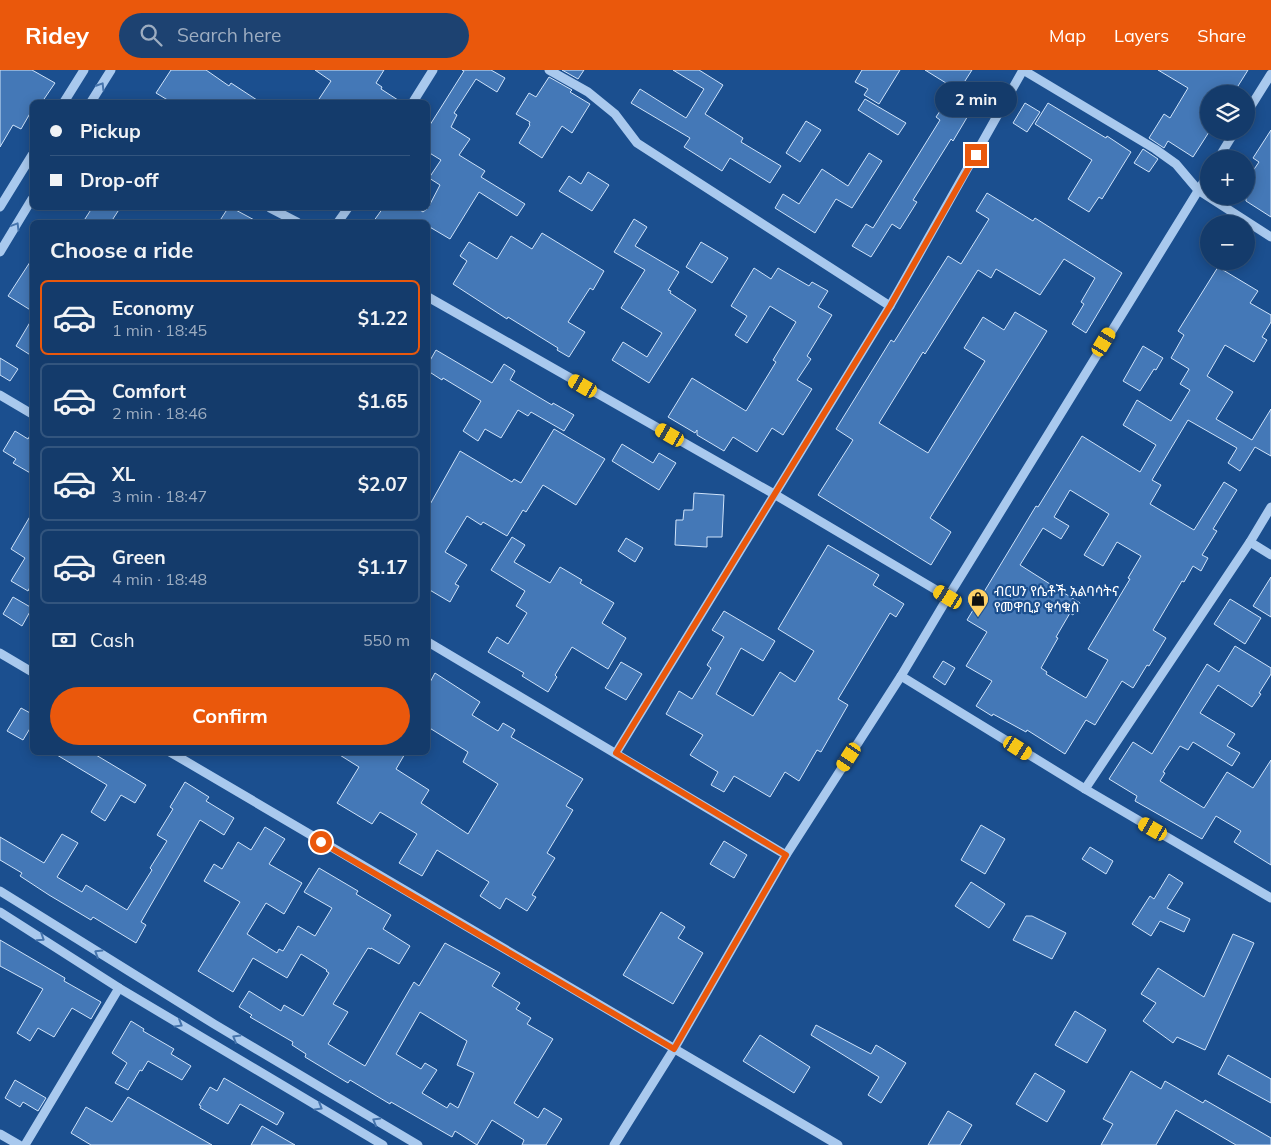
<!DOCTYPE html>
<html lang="en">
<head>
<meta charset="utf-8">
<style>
  body { margin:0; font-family:Mulish,"Noto Sans Ethiopic",sans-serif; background:#1d4271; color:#f1f3f6; height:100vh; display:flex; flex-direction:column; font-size:19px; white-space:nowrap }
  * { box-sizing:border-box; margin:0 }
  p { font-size:16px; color:#9dadc1 }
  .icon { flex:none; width:28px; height:28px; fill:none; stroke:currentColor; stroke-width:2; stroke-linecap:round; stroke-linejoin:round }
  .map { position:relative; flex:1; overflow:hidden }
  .drawer { position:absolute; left:30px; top:150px; width:400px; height:535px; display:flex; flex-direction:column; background:#143b6b; border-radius:8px; box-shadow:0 2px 12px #0003,0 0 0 1px #33557e }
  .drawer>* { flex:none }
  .hud { position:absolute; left:30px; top:30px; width:400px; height:110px; border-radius:8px; box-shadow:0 2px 12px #0003,0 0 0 1px #33557e; display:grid; align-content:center; height:110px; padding:0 20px; background:#143b6b }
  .controls { position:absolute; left:1200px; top:15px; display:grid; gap:10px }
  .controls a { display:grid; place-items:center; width:55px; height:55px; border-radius:50%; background:#143b6b; box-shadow:0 2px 12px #0003,0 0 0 1px #33557e; font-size:25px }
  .end { position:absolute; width:22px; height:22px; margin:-11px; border:6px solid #ea580c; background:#fff; box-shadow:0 0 0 2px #fff }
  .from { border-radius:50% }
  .bubble { position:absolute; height:35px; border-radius:18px; background:#143b6b; box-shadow:0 2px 12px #0003,0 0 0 1px #33557e; font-size:16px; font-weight:700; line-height:35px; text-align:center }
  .car { position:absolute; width:15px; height:30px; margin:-15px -8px; border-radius:6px; box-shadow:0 0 4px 1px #0007; background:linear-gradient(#f5c518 24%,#345 0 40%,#f5c518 0 76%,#345 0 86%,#f5c518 0) }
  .hud b { display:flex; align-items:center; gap:18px; height:48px; font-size:19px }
  .hud b+b { border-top:1px solid #33557e }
  .hud i { width:12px; height:12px; background:#f1f3f6 }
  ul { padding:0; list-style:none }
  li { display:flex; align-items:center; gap:15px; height:75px; margin:0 10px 8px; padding:0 10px; border:2px solid #33557e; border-radius:8px }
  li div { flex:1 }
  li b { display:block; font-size:19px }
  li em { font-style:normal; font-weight:700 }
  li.selected { border-color:#ea580c }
  li>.icon { width:45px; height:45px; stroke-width:1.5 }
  h2 { padding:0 20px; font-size:22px; line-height:60px }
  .pay { display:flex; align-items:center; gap:12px; height:55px; padding:0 20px; font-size:19px }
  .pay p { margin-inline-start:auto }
  .button { display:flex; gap:10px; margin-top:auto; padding:10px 20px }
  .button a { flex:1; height:58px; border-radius:30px; background:#ea580c; color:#fff; font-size:20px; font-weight:700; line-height:58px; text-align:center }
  header { display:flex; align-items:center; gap:30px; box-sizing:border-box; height:70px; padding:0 25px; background:#ea580c; color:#fff }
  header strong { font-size:24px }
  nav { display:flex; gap:28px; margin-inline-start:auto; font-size:18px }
  .search { width:350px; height:45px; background:#1d4271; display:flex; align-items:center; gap:12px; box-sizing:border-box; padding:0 18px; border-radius:28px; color:#9dadc1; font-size:19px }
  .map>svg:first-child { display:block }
  .building { fill:#4478b7; stroke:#cfe3fa; fill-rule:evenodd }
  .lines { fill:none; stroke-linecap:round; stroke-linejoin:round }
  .minor { stroke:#a9c9ee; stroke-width:9 }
  .oneway { stroke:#4674ac }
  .route { stroke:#ea580c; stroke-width:6 }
  .labels { text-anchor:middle; stroke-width:4.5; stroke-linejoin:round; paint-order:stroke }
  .poi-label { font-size:14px; fill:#fff; stroke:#1b4f8f; text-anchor:start }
</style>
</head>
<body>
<header>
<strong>Ridey</strong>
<div class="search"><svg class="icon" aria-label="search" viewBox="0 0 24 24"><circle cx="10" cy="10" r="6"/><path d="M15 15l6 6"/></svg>Search here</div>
<nav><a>Map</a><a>Layers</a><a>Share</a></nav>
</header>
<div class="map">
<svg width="1271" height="1075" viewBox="0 0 1271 1075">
  <rect width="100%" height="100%" fill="#1b4f8f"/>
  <g class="building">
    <polygon points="0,0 32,0 55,13 42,32 32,32 32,40 21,59 13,55 0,77"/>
    <polygon points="171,0 206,0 229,16 231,13 260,32 171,32 156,23"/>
    <polygon points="315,0 384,0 376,13 382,17 381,19 401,32 317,32 331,11"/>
    <polygon points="462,0 491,0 505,8 497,22 476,9 454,43 457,45 451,57 470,69 459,85 485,101 481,107 525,134 517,146 479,122 450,169 428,156 428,152 373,152 383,138 417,138 423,142 428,138 440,115 429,108 441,90 428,82 428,58 464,1"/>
    <polygon points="562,0 584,0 578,9"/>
    <polygon points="673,0 699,0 723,15 705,44 743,68 741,72 781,96 770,113 730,88 722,101 684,77 690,68 631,33 640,19 686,48 704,19"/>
    <polygon points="862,0 900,0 879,34 864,25 868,19 855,12"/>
    <polygon points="925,0 972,0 956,25 943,17 946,13"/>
    <polygon points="1158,0 1248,0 1233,24 1209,24 1209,62 1193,87 1168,71 1164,78 1149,68 1164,44 1170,48 1188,18"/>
    <polygon points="549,7 572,20 570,22 590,34 572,63 562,56 542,88 519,73 530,55 529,54 530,52 516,44 529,23 536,27"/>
    <polygon points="865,29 906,53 898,65 858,40"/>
    <polygon points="947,31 969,44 953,71 951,69 913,130 917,132 900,159 892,154 871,187 852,176 866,154 873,158 940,50 936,47"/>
    <polygon points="1025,33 1040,42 1027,62 1013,53"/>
    <polygon points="1048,33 1106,68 1107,66 1131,82 1102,129 1099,127 1089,142 1068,129 1092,90 1035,54"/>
    <polygon points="806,51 821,60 800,92 786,83"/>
    <polygon points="1271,60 1271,147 1246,131 1246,111 1259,92 1253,88"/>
    <polygon points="1143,79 1158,89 1149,102 1134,93"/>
    <polygon points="869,83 882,91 852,138 836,129 815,163 775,138 783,124 799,134 822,99 848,116"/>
    <polygon points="588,102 609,115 592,141 559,121 569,106 581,114"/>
    <polygon points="987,123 1033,151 1035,148 1122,203 1086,263 1072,254 1084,234 1081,232 1095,208 1064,189 1040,225 996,199 991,208 978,200 925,284 923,282 879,353 928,383 985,291 964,278 983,247 1004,260 1015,242 1047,261 930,448 951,462 931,495 818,425 853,370 836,359 891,270 894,272 948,186 961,194 989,149 976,141"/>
    <polygon points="92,138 120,138 111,152 83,152"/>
    <polygon points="228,138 232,138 258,152 219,152"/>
    <polygon points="634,149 647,157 635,176 679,202 668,220 671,221 670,223 696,240 649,313 612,290 623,272 647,287 662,263 621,238 645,200 614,182"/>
    <polygon points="542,163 604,201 593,220 590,218 568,252 585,262 569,287 557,280 558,278 508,247 507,249 453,214 467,191 460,186 469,172 497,189 511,166 532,179"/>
    <polygon points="701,172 728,188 712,213 686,197"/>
    <polygon points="32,189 32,241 8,226"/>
    <path d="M 1218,197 L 1258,221 L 1250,233 L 1271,245 L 1271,252 L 1262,267 L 1267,270 L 1254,292 L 1225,275 L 1207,306 L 1233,322 L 1216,349 L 1252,370 L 1271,339 L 1271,386 L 1255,377 L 1240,401 L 1228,393 L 1237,378 L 1188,350 L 1152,410 L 1161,415 L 1150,434 L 1194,460 L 1224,412 L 1237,420 L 1213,459 L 1217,461 L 1202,485 L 1208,488 L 1201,501 L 1193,496 L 1184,512 L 1182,511 L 1153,560 L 1166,568 L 1149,596 L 1147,595 L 1133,618 L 1122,611 L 1095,655 L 1086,650 L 1065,684 L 1027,660 L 1026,662 L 993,644 L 992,646 L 976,636 L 992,611 L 966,596 L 987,562 L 967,550 L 1036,436 L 1038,437 L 1082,366 L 1140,402 L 1156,375 L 1123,355 L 1137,330 L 1171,351 L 1190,320 L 1180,314 L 1189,299 L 1171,288 L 1184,265 L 1178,261 ZM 1070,420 L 1109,444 L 1084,485 L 1103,496 L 1117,472 L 1141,486 L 1128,508 L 1130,509 L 1088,579 L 1108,590 L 1086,628 L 1046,604 L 1047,602 L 1041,598 L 1058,568 L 1056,567 L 1070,543 L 1073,545 L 1080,533 L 1020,495 L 1043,458 L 1061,469 L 1069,456 L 1054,447 Z"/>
    <polygon points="754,198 771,209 778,198 809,216 812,212 828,221 818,237 832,245 807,286 811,289 797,310 812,319 783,365 772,358 757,382 733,367 724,381 697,365 697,360 695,363 668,347 692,308 746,341 776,292 773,290 796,252 770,236 747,273 735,265 747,246 731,236"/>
    <polygon points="32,249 32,286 16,276"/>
    <polygon points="1143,276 1163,288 1156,300 1154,299 1140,321 1123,311"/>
    <polygon points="436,280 492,313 504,294 515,301 510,310 552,335 553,333 574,345 564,361 531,342 528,346 518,340 501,368 485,359 478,371 463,361 481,331 443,308 442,310 428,301 428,294"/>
    <polygon points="0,288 18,299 10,311 0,305"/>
    <polygon points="554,359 605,389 576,435 543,415 526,442 523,440 507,466 483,452 481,455 467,446 445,482 467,495 455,514 459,516 450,532 428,519 428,438 460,381 512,412 514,409 521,413"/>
    <polygon points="15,361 28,369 32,362 32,404 13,393 16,389 3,381"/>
    <polygon points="622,374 653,393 659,383 676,393 659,420 612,391"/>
    <polygon points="694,423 724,425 722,467 707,467 707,477 675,475 676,450 683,450 684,440 693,440"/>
    <polygon points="32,443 32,513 28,521 11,511 25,488 11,479"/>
    <polygon points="512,467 525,475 514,492 550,513 560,497 582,510 580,513 614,533 602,553 626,568 608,599 572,577 555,605 557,607 548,622 522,606 524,603 488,582 497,567 508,574 527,543 516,536 525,521 491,500"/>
    <polygon points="626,468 643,478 635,492 618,481"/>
    <polygon points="828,475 879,505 873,515 904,534 896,547 890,543 838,629 848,635 821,682 817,680 799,711 785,702 770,727 734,706 724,722 711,715 718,702 690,685 703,665 666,644 679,621 692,629 711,598 707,595 724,567 712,560 724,541 775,571 763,591 741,578 716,624 753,646 780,602 795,612 814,581 778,559"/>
    <polygon points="1271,507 1271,547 1253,536"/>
    <polygon points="13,527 32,538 22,556 3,544"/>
    <polygon points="1230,529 1261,548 1245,574 1214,554"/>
    <polygon points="1235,576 1271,598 1271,604 1259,623 1261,624 1252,637 1218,615 1200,643 1235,664 1227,676 1240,683 1232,696 1193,672 1188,680 1180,676 1163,702 1165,703 1160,711 1204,738 1227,702 1253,718 1271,690 1271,795 1234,772 1241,761 1216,746 1202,769 1135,731 1137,726 1109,709 1133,672 1152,684 1207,594 1219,602"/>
    <polygon points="943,591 955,598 945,615 933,607"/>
    <polygon points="621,592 642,604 626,630 605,618"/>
    <polygon points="435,603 480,632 472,645 498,661 503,653 515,660 511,667 583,709 566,736 573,740 547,783 555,788 532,825 536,827 527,841 506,828 500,839 480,826 489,812 437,780 422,806 399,793 417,764 380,742 372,754 337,733 359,697 335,682 406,682 396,699 429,720 421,733 468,764 498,714 463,692 468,682 428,657 428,616"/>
    <polygon points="21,638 32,644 32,655 23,670 7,661"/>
    <polygon points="52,682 91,682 146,715 135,733 121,725 105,751 91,742 107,715"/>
    <polygon points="185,712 209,727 206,731 234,748 224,765 200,750 141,852 146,855 136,873 93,847 91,850 49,825 20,806 22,803 0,790 0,767 44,793 62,764 78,773 57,807 82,822 86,815 127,840 152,800 150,798 167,771 157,765 173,739 170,737"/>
    <polygon points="981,755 1005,769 985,804 961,790"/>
    <path d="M 265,757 L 285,769 L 269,794 L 302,813 L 284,844 L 266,833 L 247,864 L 277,883 L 279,879 L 283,881 L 298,856 L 315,866 L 332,838 L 304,822 L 319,798 L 358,821 L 356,824 L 391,845 L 383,859 L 410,876 L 399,894 L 371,878 L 371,879 L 368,878 L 333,934 L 348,942 L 328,974 L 365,996 L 414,912 L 419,916 L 445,873 L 500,903 L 492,916 L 520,933 L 516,939 L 531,948 L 527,954 L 553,969 L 514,1033 L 538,1048 L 544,1038 L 562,1049 L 546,1075 L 522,1075 L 524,1070 L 492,1050 L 477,1075 L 455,1061 L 452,1067 L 391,1032 L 390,1034 L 350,1010 L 348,1013 L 305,987 L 306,984 L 292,975 L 293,972 L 250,947 L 252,945 L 239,937 L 249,921 L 281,941 L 284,935 L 303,946 L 329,903 L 326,901 L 327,900 L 301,884 L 287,908 L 253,888 L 233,922 L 198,901 L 240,832 L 204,811 L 214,794 L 222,799 L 238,772 L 251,780 ZM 420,942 L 467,971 L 457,995 L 474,1003 L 458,1038 L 450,1033 L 447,1038 L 422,1023 L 437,1000 L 425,993 L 421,999 L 396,984 Z"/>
    <polygon points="724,771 747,785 734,808 710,794"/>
    <polygon points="1090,777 1113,791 1106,804 1082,789"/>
    <polygon points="1169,804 1183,813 1167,838 1190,849 1184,862 1160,851 1151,866 1132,854 1150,826 1154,829"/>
    <polygon points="971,812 1005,834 989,858 955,836"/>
    <polygon points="661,842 685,857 678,868 703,883 673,934 623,905"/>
    <polygon points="1026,846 1032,846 1066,863 1052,889 1013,870"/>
    <polygon points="1233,864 1254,873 1205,980 1177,967 1173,973 1143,951 1156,933 1141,924 1158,898 1204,927"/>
    <polygon points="0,870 65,908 64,911 101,932 91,949 72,938 54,967 38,958 30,971 17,963 43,919 0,896"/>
    <polygon points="1075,941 1106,960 1087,993 1055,975"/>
    <polygon points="131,951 144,959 143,961 174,979 171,984 191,996 182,1010 148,991 142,1001 140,1000 128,1020 115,1013 127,993 112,983"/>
    <polygon points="816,955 871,984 876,975 906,993 881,1033 868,1025 879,1007 811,965"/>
    <polygon points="760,965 810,997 794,1023 743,991"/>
    <polygon points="1228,985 1271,1009 1271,1033 1218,1004"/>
    <polygon points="1131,1001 1161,1019 1165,1011 1203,1033 1205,1030 1271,1068 1271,1075 1236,1075 1176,1040 1156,1075 1101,1075 1113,1054 1103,1049"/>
    <polygon points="1035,1003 1065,1021 1047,1052 1016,1034"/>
    <polygon points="224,1008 284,1043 277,1055 240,1034 228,1054 200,1038 201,1036 199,1035 210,1017 217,1021"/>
    <polygon points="15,1010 46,1028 38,1041 23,1032 20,1037 5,1028"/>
    <polygon points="128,1027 212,1075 91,1075 71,1063 86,1037 112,1052"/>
    <polygon points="948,1041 972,1055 960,1075 928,1075"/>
    <polygon points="262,1056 295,1075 251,1075"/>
  </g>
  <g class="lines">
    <g class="minor">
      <polyline points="549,0 588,22 615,44 637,73 890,236"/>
      <polyline points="1023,0 1155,79 1176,94 1198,120 1271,167"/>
      <polyline points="64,32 84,0"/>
      <polyline points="91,32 111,0"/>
      <polyline points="413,32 433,0"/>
      <polyline points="1246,44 1271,4"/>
      <polyline points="1218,89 1235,61"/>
      <polyline points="0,137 32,85"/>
      <polyline points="270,138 297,152"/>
      <polyline points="338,152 348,138"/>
      <polyline points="0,182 32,129"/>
      <polyline points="428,227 774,424 948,527"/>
      <polyline points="0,325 32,344"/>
      <polyline points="1250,472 1271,485"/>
      <polyline points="428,572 786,785"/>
      <polyline points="0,583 32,602"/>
      <polyline points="901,606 1085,719 1271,828"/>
      <polyline points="170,682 838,1075"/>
      <polyline points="616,683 890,236 1023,0"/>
      <polyline points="1085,719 1250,472 1271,437"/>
      <polyline points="0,821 214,954 418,1075"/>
      <polyline points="0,842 119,918 383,1075"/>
      <polyline points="0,1064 19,1075"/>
      <polyline points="25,1075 119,918"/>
      <polyline points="614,1075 674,979 786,785 901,606 948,527 1209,103"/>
    </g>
  </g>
  <defs><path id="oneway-chevron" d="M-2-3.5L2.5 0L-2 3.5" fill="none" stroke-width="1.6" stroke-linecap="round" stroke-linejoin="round" transform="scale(1.25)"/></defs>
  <g class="oneway">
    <use href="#oneway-chevron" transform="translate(101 16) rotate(-58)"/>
    <use href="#oneway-chevron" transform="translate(16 156) rotate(-59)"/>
    <use href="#oneway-chevron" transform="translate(41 868) rotate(33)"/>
    <use href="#oneway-chevron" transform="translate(98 883) rotate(-148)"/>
    <use href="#oneway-chevron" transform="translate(179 954) rotate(31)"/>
    <use href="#oneway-chevron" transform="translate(236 968) rotate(-149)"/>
    <use href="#oneway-chevron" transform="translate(319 1037) rotate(31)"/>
    <use href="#oneway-chevron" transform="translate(376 1051) rotate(-150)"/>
  </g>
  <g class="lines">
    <polyline class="route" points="321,772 674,979 786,785 616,683 890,236 976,85"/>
  </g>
  <defs>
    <g id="shop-pin" transform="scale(1.125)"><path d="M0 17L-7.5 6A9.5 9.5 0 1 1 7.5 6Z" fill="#ffd166" stroke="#1b4f8f"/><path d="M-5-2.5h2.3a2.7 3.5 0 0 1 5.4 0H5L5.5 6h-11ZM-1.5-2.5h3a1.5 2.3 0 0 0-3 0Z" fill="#111"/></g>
  </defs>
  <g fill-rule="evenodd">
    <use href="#shop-pin" x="978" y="529"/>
  </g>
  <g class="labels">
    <g class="poi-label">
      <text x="994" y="526">ብርሀን የሴቶች አልባሳትና<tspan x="994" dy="16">የመዋቢያ ቁሳቁስ</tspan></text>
    </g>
  </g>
</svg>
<div class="controls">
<a><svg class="icon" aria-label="layers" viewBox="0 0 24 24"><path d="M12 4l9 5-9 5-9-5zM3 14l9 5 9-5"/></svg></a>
<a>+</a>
<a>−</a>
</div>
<i class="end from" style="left:321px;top:772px"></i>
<i class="end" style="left:976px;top:85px"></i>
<div class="bubble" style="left:935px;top:12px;width:82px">2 min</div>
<i class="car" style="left:1104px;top:272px;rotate:31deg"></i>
<i class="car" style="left:583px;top:316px;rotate:300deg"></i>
<i class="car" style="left:670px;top:365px;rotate:300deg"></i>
<i class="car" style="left:948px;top:527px;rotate:301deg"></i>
<i class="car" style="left:1018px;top:678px;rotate:122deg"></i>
<i class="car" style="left:849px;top:687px;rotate:213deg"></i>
<i class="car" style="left:1153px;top:759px;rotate:300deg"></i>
<div class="hud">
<b><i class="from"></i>Pickup</b>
<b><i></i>Drop-off</b>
</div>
<section class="drawer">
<h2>Choose a ride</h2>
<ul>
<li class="selected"><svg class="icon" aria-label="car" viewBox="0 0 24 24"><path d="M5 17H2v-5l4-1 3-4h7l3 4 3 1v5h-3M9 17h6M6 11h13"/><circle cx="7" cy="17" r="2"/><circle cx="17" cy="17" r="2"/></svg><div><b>Economy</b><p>1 min · 18:45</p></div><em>$1.22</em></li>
<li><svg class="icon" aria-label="car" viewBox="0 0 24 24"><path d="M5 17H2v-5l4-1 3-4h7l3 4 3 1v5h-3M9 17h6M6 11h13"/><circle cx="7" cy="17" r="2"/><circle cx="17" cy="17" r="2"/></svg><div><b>Comfort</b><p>2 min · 18:46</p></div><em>$1.65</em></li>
<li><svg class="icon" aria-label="car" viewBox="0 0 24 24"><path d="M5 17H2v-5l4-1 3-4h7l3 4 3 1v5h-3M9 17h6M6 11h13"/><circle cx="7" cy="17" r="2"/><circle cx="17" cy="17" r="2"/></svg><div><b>XL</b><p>3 min · 18:47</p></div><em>$2.07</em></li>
<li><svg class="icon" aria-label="car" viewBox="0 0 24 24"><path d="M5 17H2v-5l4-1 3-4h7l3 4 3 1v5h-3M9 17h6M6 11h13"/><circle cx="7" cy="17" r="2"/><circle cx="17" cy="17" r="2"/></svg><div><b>Green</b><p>4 min · 18:48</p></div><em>$1.17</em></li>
</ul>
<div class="pay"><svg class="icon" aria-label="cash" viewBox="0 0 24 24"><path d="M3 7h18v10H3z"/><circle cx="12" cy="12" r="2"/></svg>Cash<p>550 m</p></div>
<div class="button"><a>Confirm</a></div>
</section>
</div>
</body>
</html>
